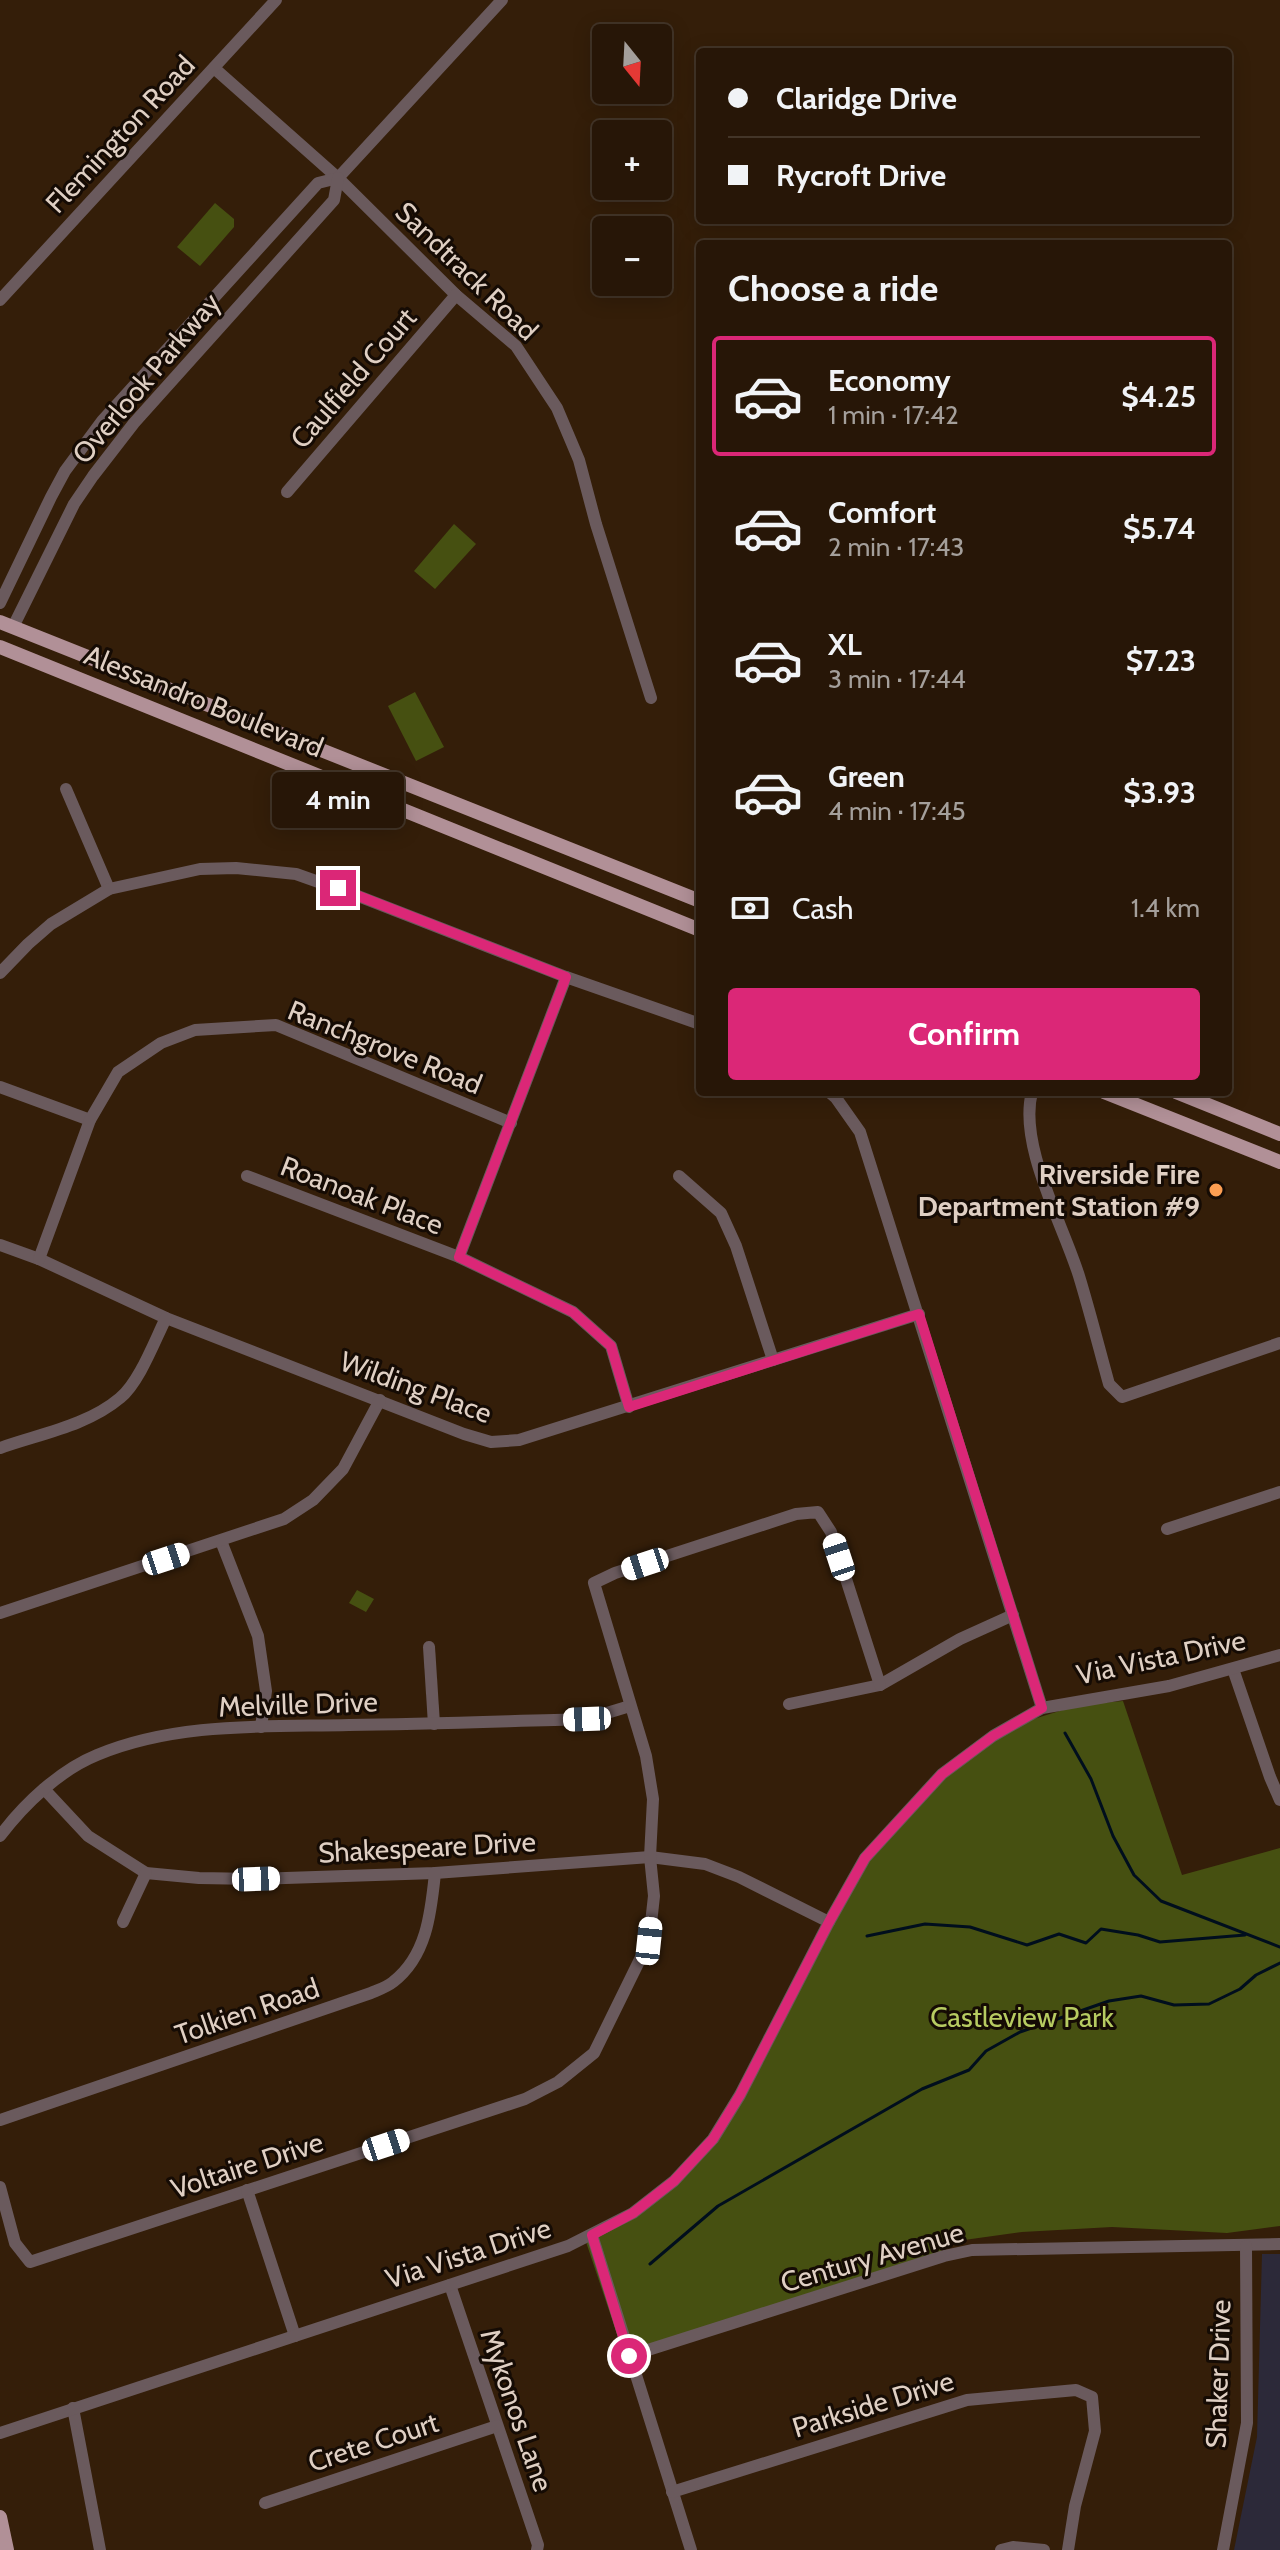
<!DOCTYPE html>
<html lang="en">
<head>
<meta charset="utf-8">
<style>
  body { margin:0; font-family:Cabin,sans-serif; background:#332315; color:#f1f3f6; height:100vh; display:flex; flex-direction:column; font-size:30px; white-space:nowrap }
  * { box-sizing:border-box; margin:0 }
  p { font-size:26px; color:#a49f9b }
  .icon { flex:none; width:44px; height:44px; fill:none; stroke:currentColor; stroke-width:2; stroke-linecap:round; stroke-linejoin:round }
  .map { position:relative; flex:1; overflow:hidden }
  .sheet { position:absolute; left:696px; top:240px; width:536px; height:856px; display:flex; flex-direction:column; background:#271607; border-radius:8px; box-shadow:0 4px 20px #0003,0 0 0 2px #433528 }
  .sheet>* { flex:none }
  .banner { position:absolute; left:696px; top:48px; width:536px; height:176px; border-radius:8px; box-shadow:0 4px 20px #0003,0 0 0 2px #433528; display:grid; align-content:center; height:176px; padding:0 32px; background:#271607 }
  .needle { width:52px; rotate:162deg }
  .buttons { position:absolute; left:592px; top:24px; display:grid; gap:16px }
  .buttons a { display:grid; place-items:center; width:80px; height:80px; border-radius:8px; background:#271607; box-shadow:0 4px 20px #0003,0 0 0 2px #433528; font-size:40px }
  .end { position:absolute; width:36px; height:36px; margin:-18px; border:10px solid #db2777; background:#fff; box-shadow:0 0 0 4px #fff }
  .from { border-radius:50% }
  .bubble { position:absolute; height:56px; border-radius:8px; background:#271607; box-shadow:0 4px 20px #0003,0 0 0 2px #433528; font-size:26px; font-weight:700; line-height:56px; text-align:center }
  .car { position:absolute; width:24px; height:48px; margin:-24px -12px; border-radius:10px; box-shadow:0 0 6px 2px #0007; background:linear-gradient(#fff 24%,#345 0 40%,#fff 0 76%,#345 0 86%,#fff 0) }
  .banner b { display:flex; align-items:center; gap:28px; height:76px; font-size:30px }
  .banner b+b { border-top:2px solid #433528 }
  .banner i { width:20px; height:20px; background:#f1f3f6 }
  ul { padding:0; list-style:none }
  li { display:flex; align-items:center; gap:24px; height:120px; margin:0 16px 12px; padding:0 16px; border:4px solid transparent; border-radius:8px }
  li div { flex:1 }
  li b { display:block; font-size:30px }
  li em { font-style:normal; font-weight:700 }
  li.current { border-color:#db2777 }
  li>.icon { width:72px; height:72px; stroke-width:1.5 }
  h2 { padding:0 32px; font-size:36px; line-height:96px }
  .pay { display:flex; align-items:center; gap:20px; height:88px; padding:0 32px; font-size:30px }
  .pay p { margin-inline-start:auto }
  .cta { display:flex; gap:16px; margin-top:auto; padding:16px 32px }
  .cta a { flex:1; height:92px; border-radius:8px; background:#db2777; color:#fff; font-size:32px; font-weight:700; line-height:92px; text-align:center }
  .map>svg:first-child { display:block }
  .education { fill:#2c2939 }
  .green { fill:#465011 }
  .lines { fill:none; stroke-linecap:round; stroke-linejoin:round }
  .stream { stroke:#000e1d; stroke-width:3 }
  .minor { stroke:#6a5a5d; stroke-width:12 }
  .major { stroke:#b19097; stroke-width:14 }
  .route { stroke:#db2777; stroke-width:10 }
  .poi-dot { fill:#fc9e52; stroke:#150b04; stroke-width:3 }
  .labels { text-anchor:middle; stroke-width:6; stroke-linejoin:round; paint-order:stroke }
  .street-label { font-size:28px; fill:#dfcfc3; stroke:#150b04 }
  .poi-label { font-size:28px; font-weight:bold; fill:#dfcfc3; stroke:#150b04; text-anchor:end }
  .park-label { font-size:28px; fill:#b7cb61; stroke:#150b04 }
</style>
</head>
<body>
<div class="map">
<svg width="1280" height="2550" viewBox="0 0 1280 2550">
  <rect width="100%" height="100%" fill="#341e09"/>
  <polygon class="education" points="1262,2254 1280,2254 1280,2550 1234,2550 1257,2437"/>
  <g class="green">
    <polygon points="215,203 234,219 234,227 200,266 177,247"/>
    <polygon points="454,524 476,544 435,589 414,571"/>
    <polygon points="415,692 444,747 416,761 388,706"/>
    <polygon points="357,1590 374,1599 366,1612 349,1603"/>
    <polygon points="1123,1701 1182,1875 1280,1848 1280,2226 1227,2233 1112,2227 1022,2232 957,2241 912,2268 626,2361 585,2239 680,2176 730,2108 852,1880 940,1774 1027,1721 1079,1705"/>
  </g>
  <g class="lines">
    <g class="stream">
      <polyline points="1065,1733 1091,1779 1113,1836 1134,1875 1161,1901 1280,1947"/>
      <polyline points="867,1936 925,1924 970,1927 1027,1945 1059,1934 1086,1943 1101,1929 1138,1935 1160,1942 1245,1935"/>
      <polyline points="650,2264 718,2206 922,2089 969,2070 986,2051 1020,2032 1109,2001 1141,1996 1174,2005 1209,2004 1240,1989 1256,1975 1280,1963"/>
    </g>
    <g class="minor">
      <polyline points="214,68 338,178 456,295 516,346 557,408 579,460 596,524 651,698"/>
      <polyline points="0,300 276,0"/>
      <polyline points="287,492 456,295"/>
      <polyline points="0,603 51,497 65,471 102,421 318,183 338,178 502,0"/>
      <polyline points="13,627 74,504 93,476 134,423 334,200 338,178"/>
      <polyline points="66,789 109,889"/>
      <polyline points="0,973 28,944 51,924 109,889 200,869 236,868 296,874 358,896 566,977 700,1024"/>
      <polyline points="0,1087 90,1120"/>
      <polyline points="829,1092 836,1098 860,1132 1042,1708"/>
      <path d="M 1032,1092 C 1018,1145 1063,1224 1079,1276 C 1090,1312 1099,1348 1109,1384 L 1122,1397 L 1280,1343"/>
      <polyline points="247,1176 459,1257 573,1312 611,1346 629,1407"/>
      <polyline points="679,1176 721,1213 736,1246 773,1360"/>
      <polyline points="0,1245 39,1259 166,1318 464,1434 491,1442 519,1440 919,1314"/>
      <polyline points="459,1257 566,977"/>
      <polyline points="39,1259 90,1120 118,1072 161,1043 195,1030 276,1025 511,1123"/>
      <path d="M 0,1448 C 39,1434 87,1426 120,1398 C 139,1383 155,1340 166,1318"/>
      <polyline points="1167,1529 1280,1492"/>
      <polyline points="221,1541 258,1636 266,1691 261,1727"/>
      <polyline points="0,1613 284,1519 313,1500 343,1469 380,1400"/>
      <polyline points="429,1647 434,1724"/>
      <polyline points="1233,1669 1270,1777 1280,1800"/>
      <polyline points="789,1704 880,1685 960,1639 1013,1615"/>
      <polyline points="45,1790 88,1836 146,1873 199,1878 256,1879 435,1873 650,1857 705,1864 739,1877 829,1922"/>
      <path d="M 0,1836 C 24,1804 60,1770 97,1755 C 176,1722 265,1727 349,1725 C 429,1724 508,1721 587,1719 L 630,1706"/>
      <polyline points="123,1922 146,1873"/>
      <path d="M 0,2120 L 371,1993 C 378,1990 387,1987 393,1982 C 427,1956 431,1912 435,1873"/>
      <polyline points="0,2187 15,2243 30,2262 525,2099 558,2082 594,2053 649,1941 654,1896 650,1857 653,1799 646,1756 594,1583 615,1573 796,1514 818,1512 831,1532 880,1685"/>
      <polyline points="247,2190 295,2336"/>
      <polyline points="592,2235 691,2550"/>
      <polyline points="450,2285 538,2545 537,2550"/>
      <polyline points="629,2356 944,2256 972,2250 1280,2244"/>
      <polyline points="73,2408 100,2550"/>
      <polyline points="0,2433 568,2246 633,2213 674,2181 713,2139 740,2095 829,1922 865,1858 942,1774 993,1736 1042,1708 1169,1686 1280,1655"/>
      <polyline points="672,2492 967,2400 1076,2390 1092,2397 1095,2431 1075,2506 1068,2550"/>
      <polyline points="265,2503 497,2426"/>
      <polyline points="1001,2550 1013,2547 1044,2550"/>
      <polyline points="1223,2550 1247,2423 1246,2246"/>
    </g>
    <g class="major">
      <polyline points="0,622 700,901"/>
      <polyline points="0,647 700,930"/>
      <polyline points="1104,1092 1280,1162"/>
      <polyline points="1176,1092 1280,1134"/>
      <polyline points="0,2517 7,2550"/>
    </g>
  </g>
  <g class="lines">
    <polyline class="route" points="338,888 566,977 459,1257 573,1312 611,1346 629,1407 919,1314 1042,1708 993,1736 942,1774 865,1858 829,1922 740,2095 713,2139 674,2181 633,2213 592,2235 629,2356"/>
  </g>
  <circle class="poi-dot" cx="1216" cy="1190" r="8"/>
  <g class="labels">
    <g class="street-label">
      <text transform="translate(120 134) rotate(-47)" y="10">Flemington Road</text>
      <text transform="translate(467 271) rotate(44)" y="10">Sandtrack Road</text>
      <text transform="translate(146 378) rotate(-50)" y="10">Overlook Parkway</text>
      <text transform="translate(353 378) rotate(-49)" y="10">Caulfield Court</text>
      <text transform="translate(204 701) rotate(22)" y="10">Alessandro Boulevard</text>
      <text transform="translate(385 1047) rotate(22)" y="10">Ranchgrove Road</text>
      <text transform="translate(362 1195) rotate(21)" y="10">Roanoak Place</text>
      <text transform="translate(416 1387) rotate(20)" y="10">Wilding Place</text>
      <text transform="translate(1161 1657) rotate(-12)" y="10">Via Vista Drive</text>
      <text transform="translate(298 1704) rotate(-2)" y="10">Melville Drive</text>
      <text transform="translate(427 1847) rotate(-3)" y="10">Shakespeare Drive</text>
      <text transform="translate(247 2011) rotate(-19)" y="10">Tolkien Road</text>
      <text transform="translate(247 2165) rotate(-18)" y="10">Voltaire Drive</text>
      <text transform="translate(468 2253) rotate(-18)" y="10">Via Vista Drive</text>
      <text transform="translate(872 2257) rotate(-16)" y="10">Century Avenue</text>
      <text transform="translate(1218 2374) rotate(-88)" y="10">Shaker Drive</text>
      <text transform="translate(873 2404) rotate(-17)" y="10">Parkside Drive</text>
      <text transform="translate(517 2410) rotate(71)" y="10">Mykonos Lane</text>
      <text transform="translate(373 2442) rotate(-18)" y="10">Crete Court</text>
    </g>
    <g class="poi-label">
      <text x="1200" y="1184">Riverside Fire<tspan x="1200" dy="32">Department Station #9</tspan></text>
    </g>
    <g class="park-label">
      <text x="1022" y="2027">Castleview Park</text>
    </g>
  </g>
</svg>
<div class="buttons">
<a><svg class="needle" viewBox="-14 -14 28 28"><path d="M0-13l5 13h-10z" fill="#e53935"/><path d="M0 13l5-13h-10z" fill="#a49f9b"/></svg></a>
<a>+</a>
<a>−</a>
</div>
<i class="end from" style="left:629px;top:2356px"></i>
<i class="end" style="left:338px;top:888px"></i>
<div class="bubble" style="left:272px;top:772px;width:132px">4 min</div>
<i class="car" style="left:839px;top:1557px;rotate:342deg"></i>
<i class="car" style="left:166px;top:1559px;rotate:72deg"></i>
<i class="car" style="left:645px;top:1564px;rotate:252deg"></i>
<i class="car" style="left:587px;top:1719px;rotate:268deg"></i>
<i class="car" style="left:256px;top:1879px;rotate:88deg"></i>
<i class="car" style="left:649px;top:1941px;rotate:6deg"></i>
<i class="car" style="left:386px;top:2145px;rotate:72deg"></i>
<div class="banner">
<b><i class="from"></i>Claridge Drive</b>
<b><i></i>Rycroft Drive</b>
</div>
<section class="sheet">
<h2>Choose a ride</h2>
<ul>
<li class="current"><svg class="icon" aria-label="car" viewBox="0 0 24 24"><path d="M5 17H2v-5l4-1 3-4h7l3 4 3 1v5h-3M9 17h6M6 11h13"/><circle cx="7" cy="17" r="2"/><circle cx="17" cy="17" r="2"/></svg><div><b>Economy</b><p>1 min · 17:42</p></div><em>$4.25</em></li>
<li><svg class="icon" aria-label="car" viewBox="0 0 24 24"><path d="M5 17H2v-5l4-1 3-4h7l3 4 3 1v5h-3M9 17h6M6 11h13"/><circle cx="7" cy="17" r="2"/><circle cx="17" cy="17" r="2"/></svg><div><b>Comfort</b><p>2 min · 17:43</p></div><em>$5.74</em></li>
<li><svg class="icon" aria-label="car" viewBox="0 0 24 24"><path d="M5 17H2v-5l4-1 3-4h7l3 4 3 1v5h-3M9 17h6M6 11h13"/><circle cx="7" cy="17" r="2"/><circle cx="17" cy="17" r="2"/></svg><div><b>XL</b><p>3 min · 17:44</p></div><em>$7.23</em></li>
<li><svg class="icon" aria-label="car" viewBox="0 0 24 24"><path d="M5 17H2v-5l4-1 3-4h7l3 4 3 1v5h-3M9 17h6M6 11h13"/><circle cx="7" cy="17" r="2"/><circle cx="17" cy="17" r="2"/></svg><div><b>Green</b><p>4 min · 17:45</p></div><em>$3.93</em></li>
</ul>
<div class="pay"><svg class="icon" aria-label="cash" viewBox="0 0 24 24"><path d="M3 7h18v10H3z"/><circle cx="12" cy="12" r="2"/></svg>Cash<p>1.4 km</p></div>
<div class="cta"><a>Confirm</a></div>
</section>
</div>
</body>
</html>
